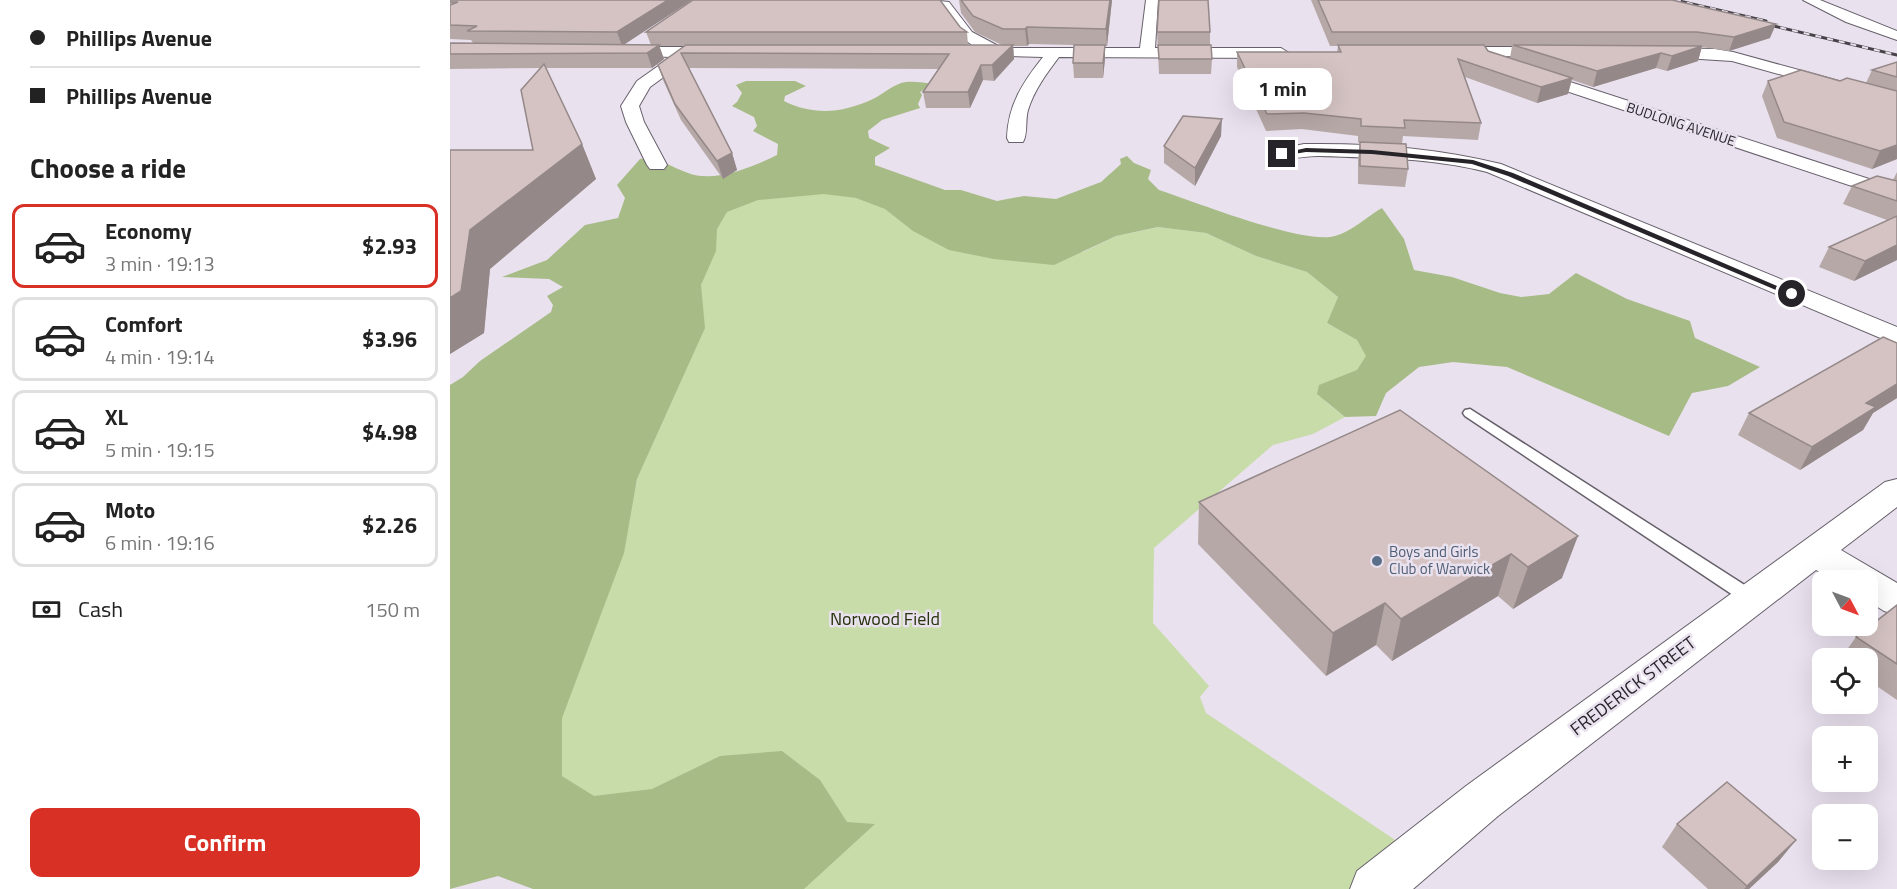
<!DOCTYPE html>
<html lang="en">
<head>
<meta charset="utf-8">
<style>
  body { margin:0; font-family:"Titillium Web",sans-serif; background:#f6f6f6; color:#222; height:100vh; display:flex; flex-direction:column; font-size:22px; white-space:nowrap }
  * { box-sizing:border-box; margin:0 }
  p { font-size:20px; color:#767676 }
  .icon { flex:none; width:33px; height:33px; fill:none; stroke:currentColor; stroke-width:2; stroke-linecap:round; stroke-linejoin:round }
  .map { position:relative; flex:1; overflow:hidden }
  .sheet { display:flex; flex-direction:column; background:#fff; width:450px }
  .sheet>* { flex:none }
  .hud { display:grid; align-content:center; height:132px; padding:0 30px; background:#fff }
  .needle { width:39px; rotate:131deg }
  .tools { position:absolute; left:1362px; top:570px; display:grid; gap:12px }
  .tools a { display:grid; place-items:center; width:66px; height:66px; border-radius:12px; background:#fff; box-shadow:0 6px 24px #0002; font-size:30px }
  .end { position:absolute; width:27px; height:27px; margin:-14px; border:8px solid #272429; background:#fff; box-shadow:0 0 0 3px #fff }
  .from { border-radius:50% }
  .bubble { position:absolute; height:42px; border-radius:12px; background:#fff; box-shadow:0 6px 24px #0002; font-size:20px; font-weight:700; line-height:42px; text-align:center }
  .hud b { display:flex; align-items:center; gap:21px; height:57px; font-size:22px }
  .hud b+b { border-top:2px solid #e0e0e0 }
  .hud i { width:15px; height:15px; background:#222 }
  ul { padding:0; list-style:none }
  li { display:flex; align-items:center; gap:18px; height:84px; margin:0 12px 9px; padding:0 18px; border:3px solid #e0e0e0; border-radius:12px }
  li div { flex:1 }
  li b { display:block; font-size:22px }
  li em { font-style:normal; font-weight:700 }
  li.current { border-color:#d93025 }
  li>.icon { width:54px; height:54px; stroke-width:1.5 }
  h2 { padding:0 30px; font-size:27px; line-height:72px }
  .pay { display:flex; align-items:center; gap:15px; height:66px; padding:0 30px; font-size:22px }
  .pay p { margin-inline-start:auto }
  .action { display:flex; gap:12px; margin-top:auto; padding:12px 30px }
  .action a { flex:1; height:69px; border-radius:12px; background:#d93025; color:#fff; font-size:24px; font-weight:700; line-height:69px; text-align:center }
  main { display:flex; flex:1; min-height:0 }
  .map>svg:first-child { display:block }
  .green { fill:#c8dcaa }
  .forest { fill:#a7bb86 }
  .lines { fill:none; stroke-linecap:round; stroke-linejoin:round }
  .lane-casing { stroke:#67606b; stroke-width:3 }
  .street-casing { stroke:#67606b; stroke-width:2 }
  .lane { fill:#fff; fill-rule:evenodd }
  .street { fill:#fff; fill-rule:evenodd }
  .rail-casing { stroke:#464248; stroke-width:3 }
  .rail { stroke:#e9e1ee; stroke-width:2; stroke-dasharray:6; stroke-linecap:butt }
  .wall { fill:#b6a8a7; fill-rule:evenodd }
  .shaded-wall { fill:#948888 }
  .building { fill:#d4c3c2; stroke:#948888; stroke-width:1.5 }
  .route { fill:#272429 }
  .service-dot { fill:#5c6f8a; stroke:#e9e1ee; stroke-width:2 }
  .labels { text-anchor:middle; stroke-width:5; stroke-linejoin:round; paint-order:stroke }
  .far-street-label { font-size:14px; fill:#272429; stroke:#e9e1ee }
  .service-label { font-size:15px; fill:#4e5e75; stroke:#e9e1ee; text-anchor:start }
  .near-park-label { font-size:18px; fill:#27330b; stroke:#e9e1ee }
  .near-street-label { font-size:18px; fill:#272429; stroke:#e9e1ee }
</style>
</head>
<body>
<main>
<section class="sheet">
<div class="hud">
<b><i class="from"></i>Phillips Avenue</b>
<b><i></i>Phillips Avenue</b>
</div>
<h2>Choose a ride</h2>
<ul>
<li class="current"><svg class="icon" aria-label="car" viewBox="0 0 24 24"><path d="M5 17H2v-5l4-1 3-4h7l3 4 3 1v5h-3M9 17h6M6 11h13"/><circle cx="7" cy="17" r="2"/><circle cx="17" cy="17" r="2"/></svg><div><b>Economy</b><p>3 min · 19:13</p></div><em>$2.93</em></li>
<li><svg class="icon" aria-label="car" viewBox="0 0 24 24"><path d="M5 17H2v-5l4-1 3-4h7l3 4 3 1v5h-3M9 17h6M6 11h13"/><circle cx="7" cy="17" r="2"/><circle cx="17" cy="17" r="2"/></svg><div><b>Comfort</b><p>4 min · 19:14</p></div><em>$3.96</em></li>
<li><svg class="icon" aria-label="car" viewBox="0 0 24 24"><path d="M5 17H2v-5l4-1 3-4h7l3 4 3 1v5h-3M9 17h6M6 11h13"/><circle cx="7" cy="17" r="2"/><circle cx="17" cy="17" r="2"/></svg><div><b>XL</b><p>5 min · 19:15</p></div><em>$4.98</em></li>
<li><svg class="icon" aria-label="car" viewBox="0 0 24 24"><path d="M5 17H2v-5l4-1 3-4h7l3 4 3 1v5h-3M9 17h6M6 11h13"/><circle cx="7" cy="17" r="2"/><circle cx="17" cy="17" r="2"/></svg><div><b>Moto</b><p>6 min · 19:16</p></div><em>$2.26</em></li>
</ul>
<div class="pay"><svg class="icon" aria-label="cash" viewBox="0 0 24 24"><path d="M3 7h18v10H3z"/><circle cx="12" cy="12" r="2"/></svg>Cash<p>150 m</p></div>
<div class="action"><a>Confirm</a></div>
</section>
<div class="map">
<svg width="1447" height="889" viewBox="0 0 1447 889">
  <rect width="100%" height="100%" fill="#e9e1ee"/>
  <polygon class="green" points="362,191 406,198 633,252 666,236 709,227 756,233 806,256 857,272 888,297 877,323 907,340 913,350 926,356 875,401 895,417 863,434 823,445 704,548 703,623 759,686 750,697 756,713 969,856 939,889 280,889 112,776 75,729 177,532 187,479 248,343 251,285 253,279 260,199"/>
  <path class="forest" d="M 296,81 L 345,81 L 356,86 L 335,96 L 334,101 C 364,116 393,113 423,99 C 433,94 445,83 456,82 C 465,81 475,83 484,84 L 470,92 L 472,95 L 468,104 L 470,108 L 432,120 L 418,131 L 419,138 L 440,148 L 425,157 L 425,165 L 495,190 L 511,190 L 547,201 L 574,196 L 606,199 L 651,182 L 671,164 L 670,159 L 677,156 L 684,163 L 701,170 L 698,179 L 709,190 C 746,202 852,245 885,236 C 903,231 916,217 932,208 L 954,239 L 964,270 L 1002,277 L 1050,293 L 1071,297 L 1099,294 L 1126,273 L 1177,299 L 1240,321 L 1245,338 L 1310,367 L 1278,386 L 1242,393 L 1219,436 L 1057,367 L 1003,362 L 969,367 L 936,393 L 926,416 L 895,417 L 867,394 L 869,385 L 907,370 L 916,356 L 907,340 L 877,323 L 888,297 L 857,272 L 806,256 L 756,233 L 708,227 L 666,236 L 604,265 L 544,259 L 499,250 L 463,231 L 435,209 L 406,198 L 374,194 L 308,200 L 277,212 L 267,229 L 266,251 L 251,285 L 255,328 L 187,479 L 174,553 L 112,718 L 112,776 L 144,796 L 202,789 L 270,756 L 332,751 L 370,780 L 397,822 L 425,824 L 354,889 L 83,889 L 48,876 L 0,889 L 0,385 L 13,377 L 30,361 L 101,312 L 103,305 L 97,296 L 113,287 L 99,279 L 52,277 L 97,260 L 135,225 L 168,218 L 175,198 L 167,185 L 190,159 C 208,157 221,167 238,173 C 264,183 303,167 327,155 L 328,144 L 303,131 L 307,126 L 304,117 L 282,106 L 287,102 L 292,93 L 286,85 Z"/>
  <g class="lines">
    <g class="lane-casing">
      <polygon id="lane" points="1020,409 1307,593 1310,598 1307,603 1301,605 1295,603 1015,416 1013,413 1015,410"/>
    </g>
    <g class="street-casing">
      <g id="street">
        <path d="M 479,0 L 499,2 L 522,32 L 552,48 L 690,48 L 696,0 L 708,0 L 705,48 L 831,48 L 839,53 L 831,58 L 609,57 C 597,73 584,90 578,110 C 575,120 578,134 573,142 L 559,142 L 557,138 C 558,105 573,82 593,57 L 516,55 L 513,52 L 516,49 L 525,47 L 508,35 L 493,11 Z"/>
        <polygon points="1353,0 1370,0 1447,31 1447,40 1396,22"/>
        <polygon points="170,47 270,47 278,52 270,57 241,57 200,87 189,106 194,122 217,165 214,169 200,169 197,165 176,122 171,106 187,81 221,57 165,55 162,52 165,49"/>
        <polygon points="998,47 1104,47 1112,52 1104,57 993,55 990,52"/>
        <polygon points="1208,48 1265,49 1283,52 1447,97 1447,107 1282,61 1203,56 1200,53 1203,50"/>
        <polygon points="1080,69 1447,188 1447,201 1074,77 1072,74"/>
        <path d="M 854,144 C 920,143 987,148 1051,164 L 1447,327 L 1447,345 L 1037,172 C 983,158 927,158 871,156 C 857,155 837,161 825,158 L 822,154 L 825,150 Z"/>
        <polygon points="1447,479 1447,507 1391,550 1447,583 1447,615 1434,611 1418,601 1418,580 1384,580 1366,570 1048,816 963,889 900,889 907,871 1016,786 1435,482"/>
      </g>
    </g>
    <use href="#lane" class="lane"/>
    <use href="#street" class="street"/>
    <g class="rail-casing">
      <g id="rail">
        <polyline points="1225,0 1316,21"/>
        <polyline points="1307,22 1447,55"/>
      </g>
    </g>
    <use href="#rail" class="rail"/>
  </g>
  <g class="wall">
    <polygon points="0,0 242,0 174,44 201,45 196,32 510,27 517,32 518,45 552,45 525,32 511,13 509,0 662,0 657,46 655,46 655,59 653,78 624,78 623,63 624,45 579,44 577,46 563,46 564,59 544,81 533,80 520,108 476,108 473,92 489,69 239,68 282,153 287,170 273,179 231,120 213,80 208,65 235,46 209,46 214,59 202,68 96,68 132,144 146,179 40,269 34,333 0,354 0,150 83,150 90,68 0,69 0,43 23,43 21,40 0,39"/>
    <path d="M 861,0 L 1222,0 L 1320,38 L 1279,51 L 1252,47 L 1248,61 L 1217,71 L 1206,68 L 1143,87 L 1122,80 L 1118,94 L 1087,103 L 1015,77 L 1031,123 L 1028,140 L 953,136 L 952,144 L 958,169 L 955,187 L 908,184 L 908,159 L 910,143 L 908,142 L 908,136 L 852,129 L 816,131 L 787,67 L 787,52 L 887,52 L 888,46 L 880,46 ZM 1035,46 L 1062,46 L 1060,58 L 1038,51 Z"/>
    <polygon points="707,32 760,32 760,45 762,59 761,74 709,74"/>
    <polygon points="1447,62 1447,159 1422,169 1327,138 1312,96 1318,81 1390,81 1416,83 1422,70"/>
    <polygon points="771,136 745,186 714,163 714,146"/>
    <polygon points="1447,172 1447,260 1404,281 1369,267 1379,247 1437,220 1393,204 1402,186 1443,180"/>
    <polygon points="1447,343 1447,398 1423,413 1413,430 1350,470 1288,435 1299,413"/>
    <polygon points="950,410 1112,578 1063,609 1048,596 942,661 926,645 876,676 748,544 749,502"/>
    <polygon points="1447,605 1447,700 1418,680 1418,658 1391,658 1406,637"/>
    <polygon points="1227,824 1346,840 1328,862 1299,889 1258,889 1212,847"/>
  </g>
  <g class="shaded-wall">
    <polygon points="218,0 242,0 172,46 167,32"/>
    <polygon points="660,0 662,0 657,46 656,29"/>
    <polygon points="1326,24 1320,38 1279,51 1284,37"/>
    <polygon points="577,27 579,44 577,46 575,29"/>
    <polygon points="209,45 214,59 202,68 197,53"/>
    <polygon points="563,45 564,59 544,81 542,65"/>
    <polygon points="655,45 655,59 653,78 653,63"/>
    <polygon points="1252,46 1248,61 1217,71 1222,56"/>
    <polygon points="1211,53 1206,68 1143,87 1147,71"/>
    <polygon points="531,65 533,80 520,108 518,92"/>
    <polygon points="1122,78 1118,94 1087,103 1091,87"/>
    <polygon points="772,119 771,136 745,186 745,168"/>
    <polygon points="132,144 146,179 40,269 34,333 0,354 0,298 20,230"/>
    <polygon points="1447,145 1447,159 1422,169 1430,151"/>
    <polygon points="282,153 287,170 273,179 267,161"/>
    <polygon points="1447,245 1447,260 1404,281 1415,261"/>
    <polygon points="1447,384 1447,398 1423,413 1413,430 1350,470 1362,447 1416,403"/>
    <polygon points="1128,536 1112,578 1063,609 1078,567"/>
    <polygon points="1061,554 1048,596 942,661 951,619"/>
    <polygon points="935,603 926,645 876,676 883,633"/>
    <polygon points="1346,840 1328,862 1299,889 1294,889"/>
  </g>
  <g class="building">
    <polygon points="0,0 218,0 167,32 17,31 27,26 0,25 0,5 8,2 0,2"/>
    <polygon points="243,0 490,0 510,27 517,32 196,32"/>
    <polygon points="511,0 660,0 656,29 577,27 575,29 553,29 523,16"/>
    <polygon points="709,0 758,0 760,32 707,32"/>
    <polygon points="868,0 1222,0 1326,24 1284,37 1247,32 882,32"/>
    <polygon points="0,43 209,45 197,53 0,54"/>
    <polygon points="236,45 563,45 542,65 531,65 518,92 473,92 499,54 231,53 282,153 267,161 225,104 208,65"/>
    <polygon points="624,45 655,45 653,63 623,63"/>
    <polygon points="708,45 761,45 762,59 709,59"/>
    <polygon points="888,45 1034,45 1038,51 1122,78 1091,87 1008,59 1031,123 954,120 955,128 911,126 911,119 854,113 817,114 787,52 891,52"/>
    <polygon points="1063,45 1252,46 1222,56 1211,53 1147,71"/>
    <polygon points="1447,62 1447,77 1422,70"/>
    <polygon points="94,64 132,144 20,230 11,291 0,298 0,150 83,150 71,90"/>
    <polygon points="1351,70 1390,81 1397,78 1447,91 1447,145 1430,151 1334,122 1318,81"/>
    <polygon points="733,116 772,119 745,168 714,146"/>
    <polygon points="910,142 956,144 958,169 910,166"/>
    <polygon points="1427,176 1447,181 1447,201 1402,186"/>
    <polygon points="1447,216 1447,245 1415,261 1379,247"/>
    <polygon points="1433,337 1447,343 1447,384 1416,403 1426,407 1362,447 1299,413"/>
    <polygon points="950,410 1128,536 1078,567 1061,554 951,619 935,603 883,633 749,502"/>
    <polygon points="1447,605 1447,664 1406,637"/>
    <polygon points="1277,782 1346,840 1297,886 1227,824"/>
  </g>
  <polygon class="route" points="856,148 922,150 1023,160 1063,173 1346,294 1340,296 1058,176 1022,164 922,154 856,152 832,156 829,154"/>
  <circle class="service-dot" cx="927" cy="561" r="6"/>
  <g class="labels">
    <g class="far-street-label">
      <text transform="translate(1231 124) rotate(18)" y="5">BUDLONG AVENUE</text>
    </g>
    <g class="service-label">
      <text x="939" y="557">Boys and Girls<tspan x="939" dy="17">Club of Warwick</tspan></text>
    </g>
    <g class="near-park-label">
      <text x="435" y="625">Norwood Field</text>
    </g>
    <g class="near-street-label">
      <text transform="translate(1183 686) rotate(-37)" y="6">FREDERICK STREET</text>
    </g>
  </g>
</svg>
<div class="tools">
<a><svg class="needle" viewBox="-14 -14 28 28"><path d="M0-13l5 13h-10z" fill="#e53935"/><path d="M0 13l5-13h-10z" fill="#767676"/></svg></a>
<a><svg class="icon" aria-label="locate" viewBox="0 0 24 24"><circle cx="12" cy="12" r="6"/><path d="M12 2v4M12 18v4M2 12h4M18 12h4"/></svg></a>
<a>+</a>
<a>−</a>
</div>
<i class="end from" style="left:1342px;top:294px"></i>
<i class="end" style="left:832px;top:154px"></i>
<div class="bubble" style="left:783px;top:68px;width:99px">1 min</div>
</div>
</main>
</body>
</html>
